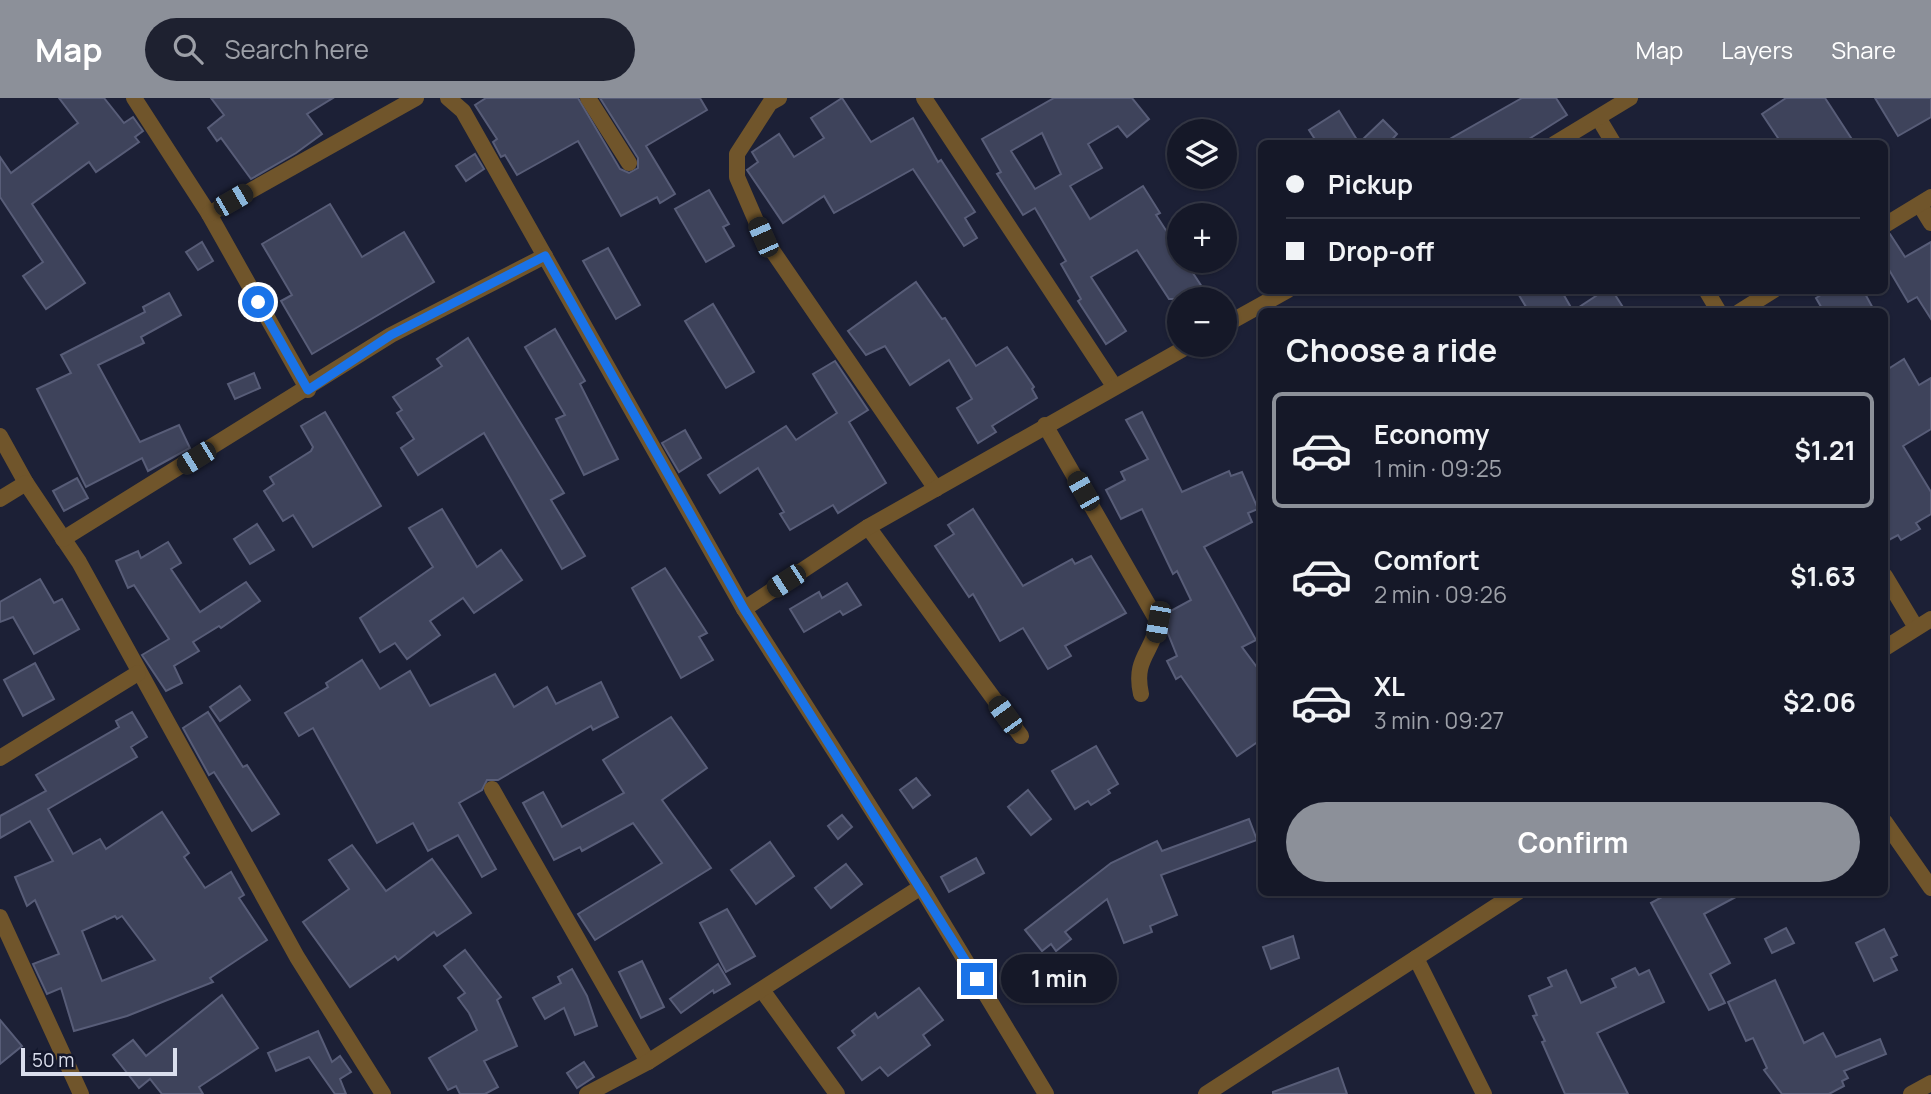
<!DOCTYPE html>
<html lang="en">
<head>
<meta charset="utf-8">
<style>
  body { margin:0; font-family:Manrope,sans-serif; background:#1e2130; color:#f1f3f6; height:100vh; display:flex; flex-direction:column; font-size:26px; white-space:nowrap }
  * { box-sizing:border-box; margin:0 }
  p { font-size:23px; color:#9da0a8 }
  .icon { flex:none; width:38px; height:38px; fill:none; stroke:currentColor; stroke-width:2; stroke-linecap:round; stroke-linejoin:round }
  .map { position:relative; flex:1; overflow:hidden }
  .panel { position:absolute; left:1258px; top:210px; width:630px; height:588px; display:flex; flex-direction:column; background:#151828; border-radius:10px; box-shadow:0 2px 5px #0004,0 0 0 2px #343745 }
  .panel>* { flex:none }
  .top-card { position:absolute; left:1258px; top:42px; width:630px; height:154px; border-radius:10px; box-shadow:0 2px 5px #0004,0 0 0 2px #343745; display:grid; align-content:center; height:154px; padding:0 28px; background:#151828 }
  .tools { position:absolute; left:1167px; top:21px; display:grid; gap:14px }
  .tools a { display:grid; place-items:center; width:70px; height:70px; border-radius:50%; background:#151828; box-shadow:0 2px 5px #0004,0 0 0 2px #343745; font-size:35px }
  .scale { position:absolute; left:21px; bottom:18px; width:156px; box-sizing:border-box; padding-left:7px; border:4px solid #dadeed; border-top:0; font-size:19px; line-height:24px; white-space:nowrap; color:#dadeed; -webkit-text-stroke:5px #13172c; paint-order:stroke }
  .end { position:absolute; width:32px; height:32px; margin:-16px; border:9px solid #1a73e8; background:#fff; box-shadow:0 0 0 4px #fff }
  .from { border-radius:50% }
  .bubble { position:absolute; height:49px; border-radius:24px; background:#151828; box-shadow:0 2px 5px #0004,0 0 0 2px #343745; font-size:23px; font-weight:700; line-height:49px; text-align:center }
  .car { position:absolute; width:21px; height:42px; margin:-21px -10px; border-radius:9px; box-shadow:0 0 5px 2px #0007; background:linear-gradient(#222 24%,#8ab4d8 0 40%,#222 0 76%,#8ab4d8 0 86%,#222 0) }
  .top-card b { display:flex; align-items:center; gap:24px; height:66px; font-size:26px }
  .top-card b+b { border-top:2px solid #343745 }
  .top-card i { width:18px; height:18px; background:#f1f3f6 }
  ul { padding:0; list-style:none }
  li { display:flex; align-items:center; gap:21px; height:116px; margin:0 14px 10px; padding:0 14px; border:4px solid transparent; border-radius:10px }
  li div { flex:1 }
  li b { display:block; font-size:26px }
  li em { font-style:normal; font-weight:700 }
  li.on { border-color:#8c9099 }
  li>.icon { width:63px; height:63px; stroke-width:1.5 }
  h2 { padding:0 28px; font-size:32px; line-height:84px }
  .cta { display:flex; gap:14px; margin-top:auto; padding:14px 28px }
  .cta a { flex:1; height:80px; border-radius:42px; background:#8c9099; color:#fff; font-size:28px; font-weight:700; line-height:80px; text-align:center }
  header { display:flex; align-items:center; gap:42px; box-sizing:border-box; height:98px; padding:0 35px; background:#8c9099; color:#fff }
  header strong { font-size:33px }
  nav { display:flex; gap:38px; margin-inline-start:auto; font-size:24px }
  .search { width:490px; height:63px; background:#1e2130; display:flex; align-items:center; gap:18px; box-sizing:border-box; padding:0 24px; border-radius:38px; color:#9da0a8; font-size:26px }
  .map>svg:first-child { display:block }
  .building { fill:#3e435b; stroke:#585d78; stroke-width:2; fill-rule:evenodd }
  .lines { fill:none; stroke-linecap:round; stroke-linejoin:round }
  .street { stroke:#70552b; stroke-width:16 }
  .route { stroke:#1a73e8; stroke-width:9 }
</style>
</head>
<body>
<header>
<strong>Map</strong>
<div class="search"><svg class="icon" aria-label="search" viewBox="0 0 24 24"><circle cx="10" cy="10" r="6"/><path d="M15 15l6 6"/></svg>Search here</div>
<nav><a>Map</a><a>Layers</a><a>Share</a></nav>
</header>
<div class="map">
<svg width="1931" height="996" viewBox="0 0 1931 996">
  <rect width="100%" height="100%" fill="#1c2036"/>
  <g class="building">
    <polygon points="59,0 104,0 124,25 133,19 143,33 135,39 139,44 96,74 89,64 32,106 85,185 46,211 23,178 43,164 0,99 0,59 11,75 78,25"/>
    <polygon points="211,0 333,0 307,16 322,36 296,55 251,81 221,40 217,43 208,30 224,17"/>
    <polygon points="486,0 578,0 620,71 629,75 638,70 638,60 600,0 700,0 707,12 646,48 675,96 660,105 657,99 621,118 578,43 517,77 505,57 501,59 493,44 497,41 475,7"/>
    <polygon points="842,0 871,44 913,20 938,64 941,62 975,114 965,120 977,140 964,148 913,71 834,115 824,98 783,125 747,72 758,64 752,54 779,36 794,59 824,40 811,20"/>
    <path d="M 1054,0 L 1132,0 L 1149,21 L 1127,39 L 1118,28 L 1088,46 L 1102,70 L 1070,88 L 1090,121 L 1143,88 L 1160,115 L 1156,117 L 1180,154 L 1180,163 L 1185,163 L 1210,201 L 1169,201 L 1137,152 L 1091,179 L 1126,233 L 1106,246 L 1078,203 L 1081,201 L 1061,166 L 1066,163 L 1035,110 L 1023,117 L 997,76 L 1001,74 L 982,41 ZM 1042,35 L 1061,76 L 1035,91 L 1011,53 Z"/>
    <polygon points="1522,0 1556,0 1567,17 1521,46 1441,46"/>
    <polygon points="1786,0 1825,0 1855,46 1782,46 1762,16"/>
    <polygon points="1875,0 1931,0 1931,19 1898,38"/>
    <polygon points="1339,13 1359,45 1383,22 1397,36 1388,46 1318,46 1309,32"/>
    <polygon points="475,56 484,71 466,83 456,68"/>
    <polygon points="709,92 729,126 723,129 734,148 706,164 675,111"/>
    <polygon points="330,106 362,159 404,134 434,184 312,256 281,203 292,197 262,146"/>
    <polygon points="1890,136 1905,159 1931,144 1931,221 1917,199 1908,204 1885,165 1885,137"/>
    <polygon points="202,144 213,163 198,172 186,154"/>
    <polygon points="608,150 640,207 616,221 583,163"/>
    <polygon points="916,184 942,221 945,220 976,268 1007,249 1034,289 1032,291 1037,300 992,328 996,334 978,345 957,310 972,301 949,262 910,287 885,248 866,257 848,233"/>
    <polygon points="1516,192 1561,192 1573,213 1605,192 1612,192 1626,214 1529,214"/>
    <polygon points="1829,192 1863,192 1875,214 1824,214 1816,200"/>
    <polygon points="169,195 181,217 141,239 144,245 98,267 140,344 179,327 190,350 148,373 142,360 86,389 37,291 71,275 61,257 145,214 143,209"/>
    <polygon points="713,206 754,274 726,290 685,223"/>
    <polygon points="555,231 585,283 580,286 618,361 584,377 556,321 565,317 525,249"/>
    <polygon points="468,240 564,395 551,402 585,458 562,471 484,335 418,377 401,350 414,341 397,315 402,312 393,299 442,268 437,261"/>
    <polygon points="1904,261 1919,287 1931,280 1931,331 1903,348 1931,394 1931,416 1916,425 1920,431 1901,442 1898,437 1885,444 1885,273"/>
    <polygon points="835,263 868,312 849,324 886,385 838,415 833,407 790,432 780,416 784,414 758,370 720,395 708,377 786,328 796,342 837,315 813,276"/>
    <polygon points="254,275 260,290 235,301 228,286"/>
    <polygon points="325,314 381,408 313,449 293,417 283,423 264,393 274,386 270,379 311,353 313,349 301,328"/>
    <polygon points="1142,314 1182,394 1229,373 1231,378 1242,374 1258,411 1248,415 1252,424 1204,449 1256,542 1242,549 1262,576 1262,641 1237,658 1181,578 1176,581 1167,563 1177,558 1167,533 1165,516 1191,502 1177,473 1173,476 1142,411 1121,421 1106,392 1125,382 1121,374 1148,361 1126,322"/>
    <polygon points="685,332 701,360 679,374 662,345"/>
    <polygon points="77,380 88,400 64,413 53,393"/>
    <polygon points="442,411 477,469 501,452 522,482 474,515 463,500 430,523 440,537 407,561 395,545 380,554 360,520 433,469 409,430"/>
    <polygon points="973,411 1023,488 1072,461 1075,466 1091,458 1126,515 1065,548 1071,558 1048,571 1023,530 1000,543 973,496 969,499 935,448 954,436 948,427"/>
    <polygon points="257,426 274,452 250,466 234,441"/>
    <polygon points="168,444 181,465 171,471 200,514 246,484 260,503 221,530 219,528 193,544 199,553 174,568 182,585 166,593 142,557 169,541 134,487 128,490 116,463 138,453 141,460"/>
    <polygon points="665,470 707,535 699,539 713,562 681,580 632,490"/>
    <polygon points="40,481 54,505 62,501 79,531 34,556 13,519 0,524 0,504"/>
    <polygon points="847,485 861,507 843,517 840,513 804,534 790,511 819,494 822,500"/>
    <polygon points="362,562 380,591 410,573 430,608 495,576 514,609 547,589 556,606 601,584 618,619 593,632 591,628 498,682 487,682 482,692 459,705 496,771 482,779 458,737 428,753 413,725 377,745 313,630 299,638 285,615 328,589 326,585"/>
    <polygon points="35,565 54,601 23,618 4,582"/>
    <polygon points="240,588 250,602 220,623 210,609"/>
    <path d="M 132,614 L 147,639 L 131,649 L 137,659 L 48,711 L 73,756 L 100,741 L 106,751 L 162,714 L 189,755 L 184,759 L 205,790 L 231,774 L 244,797 L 239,800 L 267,842 L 210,880 L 213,884 L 127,918 L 74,933 L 61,890 L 47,896 L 33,866 L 59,856 L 35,802 L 27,808 L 15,779 L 53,763 L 30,723 L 0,740 L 0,718 L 46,693 L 36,677 L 119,629 L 116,623 ZM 115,818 L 117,821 L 122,818 L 155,862 L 102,883 L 82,833 Z"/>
    <polygon points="208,614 243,669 247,667 279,716 252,733 214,674 209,677 183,630"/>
    <polygon points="671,619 707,670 662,702 711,770 595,842 578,816 662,765 633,725 582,753 580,749 554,762 523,705 543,694 562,729 624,695 603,662"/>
    <polygon points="1096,648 1118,686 1108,692 1110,695 1091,707 1088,703 1075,711 1052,673"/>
    <polygon points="916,680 930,697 913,710 900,692"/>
    <polygon points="1028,692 1051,721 1031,737 1008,709"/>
    <polygon points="842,717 852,729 838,741 828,728"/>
    <polygon points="1249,721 1257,742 1161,777 1177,817 1150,828 1152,834 1124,845 1107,801 1065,834 1071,841 1056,853 1051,846 1042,853 1025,832 1111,765 1157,743 1162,753"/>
    <polygon points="770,744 794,778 756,806 731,772"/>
    <polygon points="352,747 386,793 432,761 471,815 437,838 434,834 398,862 395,858 350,889 303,824 349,791 329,762"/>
    <polygon points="976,760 984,775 949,794 941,779"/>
    <polygon points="846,766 862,786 831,810 815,790"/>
    <polygon points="1671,794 1745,794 1704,816 1730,865 1710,876 1725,905 1709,912 1651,805"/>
    <polygon points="727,811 755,858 726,874 700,825"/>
    <polygon points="1786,830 1794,845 1772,855 1765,841"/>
    <polygon points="1884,831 1897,857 1891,860 1897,872 1874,883 1856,845"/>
    <polygon points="1293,838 1299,860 1271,871 1263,849"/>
    <polygon points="465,852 501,899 497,902 517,948 484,963 498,989 485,996 460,996 456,988 448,992 429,960 477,932 469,915 458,900 465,895 444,868"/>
    <polygon points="642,863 664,909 641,920 619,874"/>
    <polygon points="718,866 730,886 714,895 713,892 681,915 670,901"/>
    <polygon points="1635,870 1639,877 1649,872 1664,904 1597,935 1628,996 1565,996 1542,944 1545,943 1533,918 1537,917 1529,898 1552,888 1548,880 1566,872 1581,905 1616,889 1612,881"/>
    <polygon points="572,871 587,898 597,928 575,937 564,910 545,921 533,900 561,885 558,879"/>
    <polygon points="1775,882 1804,945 1823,935 1836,959 1880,941 1886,956 1844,973 1848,980 1842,983 1844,988 1829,996 1782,996 1764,972 1767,970 1753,940 1746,943 1728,904"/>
    <polygon points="919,890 943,922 923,937 930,947 888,978 880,969 862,982 838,950 855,937 852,933 875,915 878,920"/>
    <polygon points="222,897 258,950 199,989 203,996 162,996 150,981 139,990 113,957 133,942 146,958"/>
    <polygon points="0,922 22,948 0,966"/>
    <polygon points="318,933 332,964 340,958 351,974 340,981 346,996 335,996 309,959 276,973 268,955"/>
    <polygon points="584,964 594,979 577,990 567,975"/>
    <polygon points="1338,970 1347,996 1273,996 1273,994"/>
  </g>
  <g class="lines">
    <g class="street">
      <polyline points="134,0 209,116 308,292"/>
      <polyline points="448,0 463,13 744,511 921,789 1046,996"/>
      <polyline points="588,0 629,65"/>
      <polyline points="779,0 770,5 737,56 737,79 763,139 936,391"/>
      <polyline points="924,0 1114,288"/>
      <polyline points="1599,21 1614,46"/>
      <polyline points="1554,46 1630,0"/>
      <polyline points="1920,107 1931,125"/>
      <polyline points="209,116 416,0"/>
      <polyline points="1885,127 1931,99"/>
      <polyline points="1706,192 1719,214"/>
      <polyline points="1739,214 1774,192"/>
      <polyline points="1225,227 1288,192"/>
      <path d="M 1045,327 L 1158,524 C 1153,555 1133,560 1141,596"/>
      <polyline points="0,338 26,385 79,464 297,859 383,996"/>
      <polyline points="0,401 26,385"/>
      <polyline points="868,429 1021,638"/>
      <polyline points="63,441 391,237 545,158"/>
      <polyline points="1885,478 1915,528"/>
      <polyline points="744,511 868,429 1190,247"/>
      <polyline points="1885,550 1931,521"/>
      <polyline points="0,660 138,575"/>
      <polyline points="492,691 648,964"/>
      <polyline points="1885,724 1931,790"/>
      <polyline points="0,819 81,996"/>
      <polyline points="1416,860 1484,996"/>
      <polyline points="762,892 837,996"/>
      <polyline points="587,996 648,964 921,789"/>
      <polyline points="1206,996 1518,794"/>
      <polyline points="1911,996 1931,985"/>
    </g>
  </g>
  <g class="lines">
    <polyline class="route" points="258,204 308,292 391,237 545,158 744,511 977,881"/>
  </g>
</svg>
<div class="tools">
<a><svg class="icon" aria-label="layers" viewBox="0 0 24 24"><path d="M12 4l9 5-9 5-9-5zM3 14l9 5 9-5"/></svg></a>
<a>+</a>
<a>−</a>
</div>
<div class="scale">50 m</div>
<i class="end from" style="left:258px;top:204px"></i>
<i class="end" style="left:977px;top:881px"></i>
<div class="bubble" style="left:1001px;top:856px;width:116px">1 min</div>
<i class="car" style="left:233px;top:102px;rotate:60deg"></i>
<i class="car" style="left:763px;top:139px;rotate:336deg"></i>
<i class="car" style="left:196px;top:360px;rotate:238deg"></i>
<i class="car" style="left:1083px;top:393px;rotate:330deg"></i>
<i class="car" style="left:786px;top:483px;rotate:237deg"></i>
<i class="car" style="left:1158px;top:524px;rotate:190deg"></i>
<i class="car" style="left:1005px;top:617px;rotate:324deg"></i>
<div class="top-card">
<b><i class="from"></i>Pickup</b>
<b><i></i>Drop-off</b>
</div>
<section class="panel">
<h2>Choose a ride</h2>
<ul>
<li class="on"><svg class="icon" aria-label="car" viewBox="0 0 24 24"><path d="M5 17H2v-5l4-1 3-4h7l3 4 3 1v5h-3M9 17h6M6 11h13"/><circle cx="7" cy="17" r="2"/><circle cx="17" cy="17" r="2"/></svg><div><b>Economy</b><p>1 min · 09:25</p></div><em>$1.21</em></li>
<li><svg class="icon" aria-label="car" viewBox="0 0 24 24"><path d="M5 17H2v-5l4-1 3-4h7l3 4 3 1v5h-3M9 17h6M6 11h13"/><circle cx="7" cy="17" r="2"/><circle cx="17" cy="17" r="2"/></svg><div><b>Comfort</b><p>2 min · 09:26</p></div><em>$1.63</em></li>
<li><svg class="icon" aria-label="car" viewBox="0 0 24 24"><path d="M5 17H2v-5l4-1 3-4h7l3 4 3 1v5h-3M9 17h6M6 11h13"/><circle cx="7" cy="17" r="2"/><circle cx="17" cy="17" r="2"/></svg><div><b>XL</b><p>3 min · 09:27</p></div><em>$2.06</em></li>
</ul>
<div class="cta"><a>Confirm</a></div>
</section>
</div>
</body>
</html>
